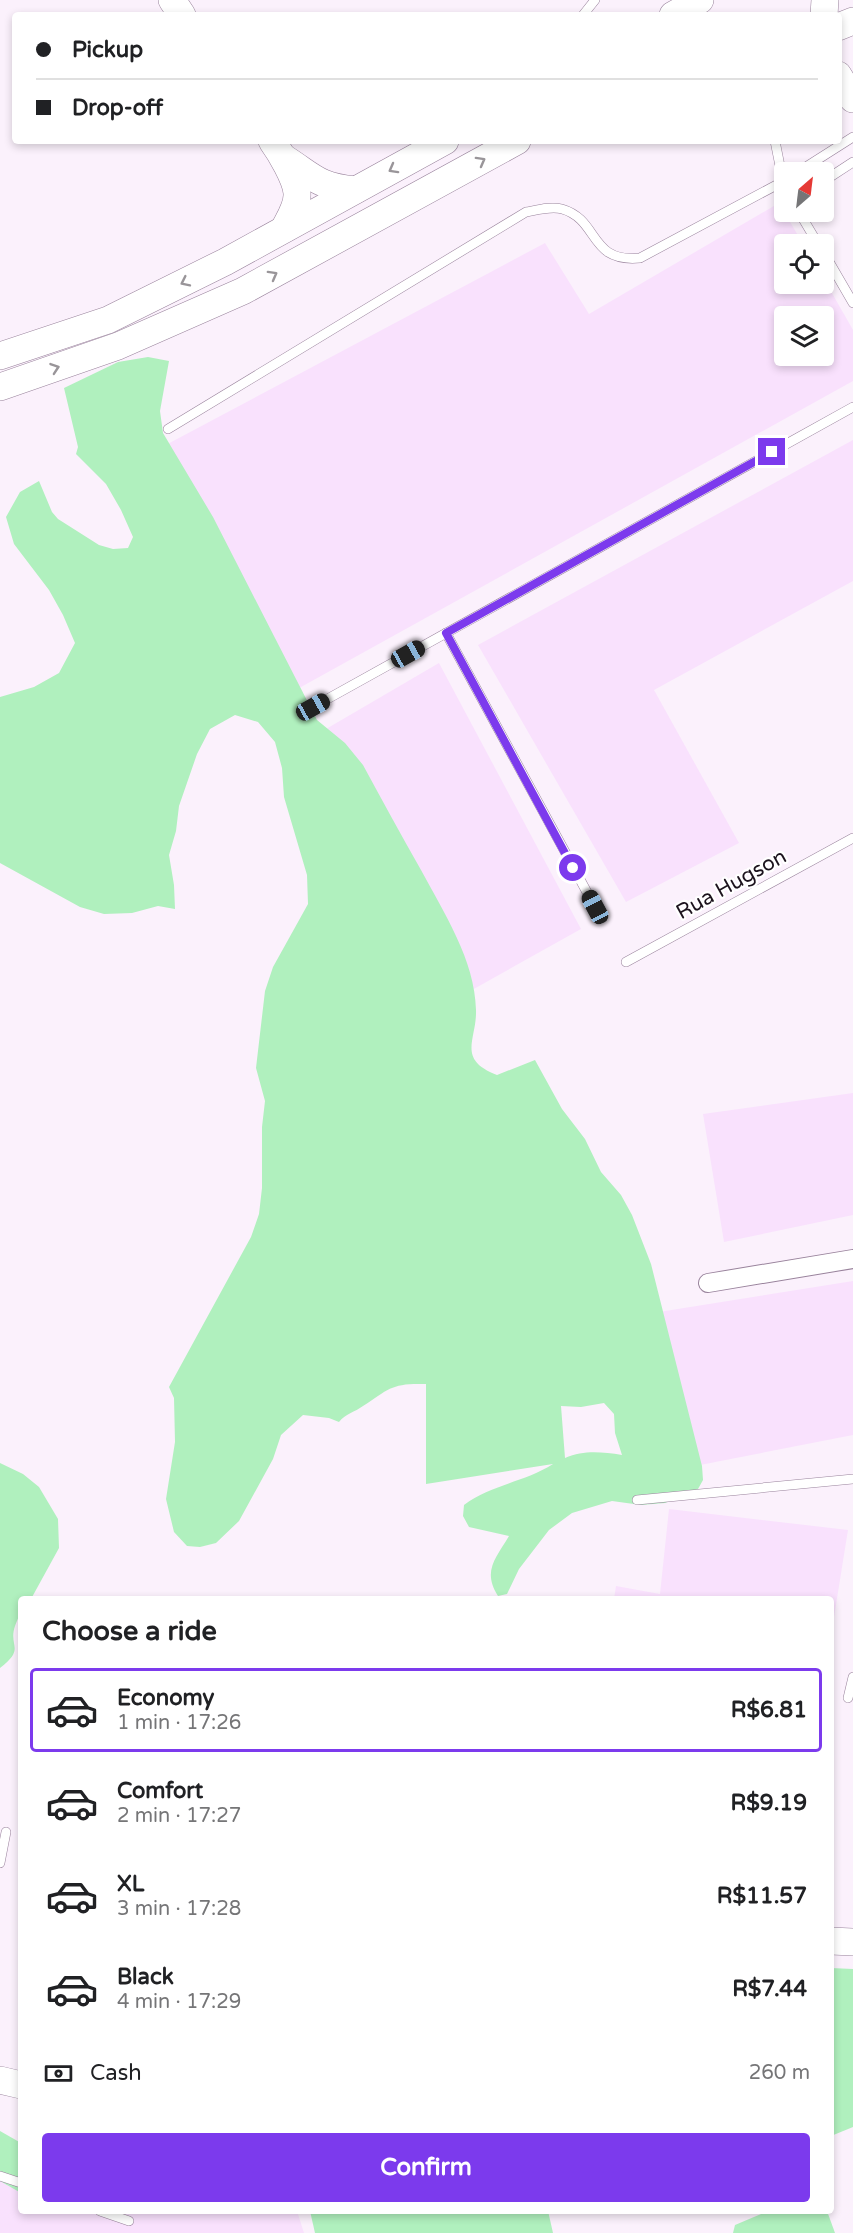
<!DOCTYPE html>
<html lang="en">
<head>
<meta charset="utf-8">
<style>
  body { margin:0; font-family:"Varela Round",sans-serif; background:#f2f2f2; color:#202124; height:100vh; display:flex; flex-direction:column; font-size:22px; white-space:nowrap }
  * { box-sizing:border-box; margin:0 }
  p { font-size:20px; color:#757577 }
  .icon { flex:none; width:33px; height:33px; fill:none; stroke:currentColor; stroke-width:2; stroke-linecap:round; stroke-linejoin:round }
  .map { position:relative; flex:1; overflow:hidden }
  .panel { position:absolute; left:18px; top:1596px; width:816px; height:618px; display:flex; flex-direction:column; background:#fff; border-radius:6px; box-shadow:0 3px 9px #0003 }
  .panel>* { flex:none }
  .banner { position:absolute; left:12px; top:12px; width:830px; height:132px; border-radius:6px; box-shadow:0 3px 9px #0003; display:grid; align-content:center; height:132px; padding:0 24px; background:#fff }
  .needle { width:39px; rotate:28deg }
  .controls { position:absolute; left:774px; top:162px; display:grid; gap:12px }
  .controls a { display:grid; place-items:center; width:60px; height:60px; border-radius:6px; background:#fff; box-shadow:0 3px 9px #0003; font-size:30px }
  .end { position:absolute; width:27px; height:27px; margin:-14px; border:8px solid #7c3aed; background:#fff; box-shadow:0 0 0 3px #fff }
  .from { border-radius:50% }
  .car { position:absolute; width:18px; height:36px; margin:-18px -9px; border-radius:8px; box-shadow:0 0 4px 2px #0007; background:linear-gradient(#222 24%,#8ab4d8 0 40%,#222 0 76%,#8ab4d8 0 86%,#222 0) }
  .banner b { display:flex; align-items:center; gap:21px; height:57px; font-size:22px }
  .banner b+b { border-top:2px solid #e0e0e0 }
  .banner i { width:15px; height:15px; background:#202124 }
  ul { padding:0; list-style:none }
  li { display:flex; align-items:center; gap:18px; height:84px; margin:0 12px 9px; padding:0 12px; border:3px solid transparent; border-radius:6px }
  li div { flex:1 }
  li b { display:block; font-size:22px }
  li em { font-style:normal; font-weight:800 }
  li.current { border-color:#7c3aed }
  li>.icon { width:54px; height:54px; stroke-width:1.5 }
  h2 { padding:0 24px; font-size:27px; line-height:72px }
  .pay { display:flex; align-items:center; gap:15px; height:66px; padding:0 24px; font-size:22px }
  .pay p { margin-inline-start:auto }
  .cta { display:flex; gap:12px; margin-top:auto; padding:12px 24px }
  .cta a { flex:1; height:69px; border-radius:6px; background:#7c3aed; color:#fff; font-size:24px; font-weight:800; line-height:69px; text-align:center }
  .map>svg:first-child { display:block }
  .built { fill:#f9e1fd; fill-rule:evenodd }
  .green { fill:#b0f0be; fill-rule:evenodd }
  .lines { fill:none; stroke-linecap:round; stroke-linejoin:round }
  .lane-casing { stroke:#99839c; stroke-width:10 }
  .street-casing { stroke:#99839c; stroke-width:20 }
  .secondary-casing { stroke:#99839c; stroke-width:28 }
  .lane { stroke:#fff; stroke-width:9 }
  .street { stroke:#fff; stroke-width:18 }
  .secondary { stroke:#fff; stroke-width:27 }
  .oneway { stroke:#999599 }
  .route { stroke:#7c3aed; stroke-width:8 }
  .labels { text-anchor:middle; stroke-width:4.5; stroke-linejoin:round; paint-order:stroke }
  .street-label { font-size:21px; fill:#1c131d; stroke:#fff }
</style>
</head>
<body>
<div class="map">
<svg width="853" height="2233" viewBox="0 0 853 2233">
  <rect width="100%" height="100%" fill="#fbf1fc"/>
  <g class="built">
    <path d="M 779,203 L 803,244 L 784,244 L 784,284 L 824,284 L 824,279 L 853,330 L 853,381 L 292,692 L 162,447 L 545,243 L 589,314 ZM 784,316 L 824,316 L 824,356 L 784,356 Z"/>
    <polygon points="853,440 853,581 654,690 739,843 626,902 478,645"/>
    <polygon points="439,663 581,929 472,990 326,729"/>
    <polygon points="853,1093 853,1215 724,1242 703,1114"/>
    <polygon points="853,1281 853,1435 690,1467 659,1312"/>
    <polygon points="669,1509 848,1530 834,1617 831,1654 831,1599 614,1599 616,1586 660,1594"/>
    <polygon points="0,2145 21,2152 21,2211 297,2211 304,2233 0,2233"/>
  </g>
  <g class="green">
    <path d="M 148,357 L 169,361 L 160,411 L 163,433 L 213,517 L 317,720 L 345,743 L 363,765 C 382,800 401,835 421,870 C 444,913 475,960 476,1010 C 477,1040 456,1059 497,1075 L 535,1060 L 562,1109 L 585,1139 L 601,1172 L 621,1195 L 632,1215 L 651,1264 L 702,1466 L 703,1480 L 698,1489 L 665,1503 L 641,1505 L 612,1501 L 572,1513 L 549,1530 L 519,1569 L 507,1594 L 498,1596 C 482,1571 496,1558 509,1536 L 469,1527 L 463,1516 L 464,1505 C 490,1485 525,1482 553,1464 L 426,1484 L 426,1384 C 392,1383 390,1388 363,1406 C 355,1412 345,1414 339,1422 L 329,1418 L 303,1415 L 281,1435 L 273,1459 L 239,1521 L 216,1543 L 200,1547 L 187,1546 L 174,1532 L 166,1499 L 175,1442 L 174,1398 L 169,1387 L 251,1237 L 259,1214 L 262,1188 L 262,1127 L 265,1101 L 256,1068 L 265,991 L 273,967 L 308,904 L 307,875 L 284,797 L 282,768 L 275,742 L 258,722 L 235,715 L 210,729 L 197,754 L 179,806 L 176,831 L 169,855 L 174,885 L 175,909 L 158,906 L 132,913 L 104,914 L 80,907 L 0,863 L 0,697 L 34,687 L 59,673 L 75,643 L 63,615 L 49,590 L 14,544 L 6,517 L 20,492 L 39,481 L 52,512 L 58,519 L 99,545 L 113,549 L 128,548 L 133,537 L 121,510 L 106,484 L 76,454 L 78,447 L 64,388 L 118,362 ZM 604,1403 L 614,1414 L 615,1433 L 622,1455 C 601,1452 584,1450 565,1458 L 561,1406 L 581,1407 Z"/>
    <path d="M 0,1463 L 23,1474 L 39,1487 L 58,1519 L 59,1548 L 31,1599 L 21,1599 C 21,1615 20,1613 15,1626 C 8,1647 26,1648 0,1668 Z"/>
    <polygon points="831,1968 853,1969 853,2127 831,2136"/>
    <polygon points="0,2131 21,2143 21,2193 0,2181"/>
    <polygon points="310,2211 548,2211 553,2233 315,2233"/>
    <polygon points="768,2211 827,2211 835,2233 733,2233 735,2225"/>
  </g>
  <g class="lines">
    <g class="lane-casing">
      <g id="lane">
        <polyline points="583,15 595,0"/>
        <polyline points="775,141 784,186"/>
        <polyline points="798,172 853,137"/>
        <polyline points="824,181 853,162"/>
        <polyline points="799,212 818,244"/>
        <polyline points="824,253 853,303"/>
        <path d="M 168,429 L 526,212 C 537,210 551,206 562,209 C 600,220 588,263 640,258 L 784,181"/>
        <polyline points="446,633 595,907"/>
        <polyline points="313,707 853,407"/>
        <polyline points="626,962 853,838"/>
        <polyline points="637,1500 853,1479"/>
        <polyline points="848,1698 853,1677"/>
        <polyline points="0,1863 6,1832"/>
        <polyline points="0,2176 21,2183"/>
        <polyline points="100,2211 129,2221"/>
      </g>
    </g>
    <g class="street-casing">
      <polyline id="street" points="708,1283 853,1259"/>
    </g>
    <g class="secondary-casing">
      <g id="secondary">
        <polyline points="172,0 182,15"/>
        <polyline points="673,15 700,0"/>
        <polyline points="824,15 825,0"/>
        <polyline points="838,27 853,21"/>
        <polyline points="838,75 853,99"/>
        <path d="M 272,141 C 280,152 296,179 297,193 C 298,206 289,219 284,229"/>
        <path d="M 284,158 C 314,177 317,186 355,190"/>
        <polyline points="0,356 108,320 225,262 445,141"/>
        <polyline points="0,387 118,346 243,291 517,141"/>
        <polyline points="831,1941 853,1942"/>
        <polyline points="0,2080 21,2085"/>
      </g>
    </g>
    <use href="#lane" class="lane"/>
    <use href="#street" class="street"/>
    <use href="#secondary" class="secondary"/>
  </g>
  <defs><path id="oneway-chevron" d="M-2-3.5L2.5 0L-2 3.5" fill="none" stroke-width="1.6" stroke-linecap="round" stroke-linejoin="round" transform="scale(1.5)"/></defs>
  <g class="oneway">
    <use href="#oneway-chevron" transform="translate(481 161) rotate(-29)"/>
    <use href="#oneway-chevron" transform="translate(393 169) rotate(151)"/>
    <use href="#oneway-chevron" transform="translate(273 275) rotate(-29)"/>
    <use href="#oneway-chevron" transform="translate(185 282) rotate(154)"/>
    <use href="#oneway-chevron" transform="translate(55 368) rotate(-19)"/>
  </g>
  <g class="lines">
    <polyline class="route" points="573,868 446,633 772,452"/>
  </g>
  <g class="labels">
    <g class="street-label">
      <text transform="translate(731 884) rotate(-29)" y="7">Rua Hugson</text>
    </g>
  </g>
</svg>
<div class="controls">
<a><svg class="needle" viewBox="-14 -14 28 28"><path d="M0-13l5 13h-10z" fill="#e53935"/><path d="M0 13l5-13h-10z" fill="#757577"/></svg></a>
<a><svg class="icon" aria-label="locate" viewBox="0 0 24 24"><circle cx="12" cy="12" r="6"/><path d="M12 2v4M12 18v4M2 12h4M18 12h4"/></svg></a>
<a><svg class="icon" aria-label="layers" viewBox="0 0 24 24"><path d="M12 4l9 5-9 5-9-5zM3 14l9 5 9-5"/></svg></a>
</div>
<i class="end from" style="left:573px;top:868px"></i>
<i class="end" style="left:772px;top:452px"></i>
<i class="car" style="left:408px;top:654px;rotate:61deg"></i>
<i class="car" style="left:313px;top:707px;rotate:61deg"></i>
<i class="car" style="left:595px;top:907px;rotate:332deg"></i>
<div class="banner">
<b><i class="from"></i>Pickup</b>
<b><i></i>Drop-off</b>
</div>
<section class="panel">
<h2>Choose a ride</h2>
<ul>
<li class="current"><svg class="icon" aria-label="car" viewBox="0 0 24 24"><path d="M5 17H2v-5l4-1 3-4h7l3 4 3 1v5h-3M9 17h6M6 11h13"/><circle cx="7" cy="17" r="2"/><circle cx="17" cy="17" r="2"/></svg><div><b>Economy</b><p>1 min · 17:26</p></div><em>R$6.81</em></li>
<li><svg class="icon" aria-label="car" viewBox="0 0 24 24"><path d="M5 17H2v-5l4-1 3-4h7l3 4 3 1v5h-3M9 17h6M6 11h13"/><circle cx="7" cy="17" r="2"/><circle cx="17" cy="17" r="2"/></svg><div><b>Comfort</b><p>2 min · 17:27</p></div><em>R$9.19</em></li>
<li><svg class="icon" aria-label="car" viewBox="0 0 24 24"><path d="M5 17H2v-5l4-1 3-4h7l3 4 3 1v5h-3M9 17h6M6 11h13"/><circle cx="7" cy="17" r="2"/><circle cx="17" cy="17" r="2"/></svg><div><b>XL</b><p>3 min · 17:28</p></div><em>R$11.57</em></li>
<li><svg class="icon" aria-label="car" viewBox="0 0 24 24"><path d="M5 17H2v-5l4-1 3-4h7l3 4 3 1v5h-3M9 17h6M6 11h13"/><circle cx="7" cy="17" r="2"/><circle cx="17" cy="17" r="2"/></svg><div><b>Black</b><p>4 min · 17:29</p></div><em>R$7.44</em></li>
</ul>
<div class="pay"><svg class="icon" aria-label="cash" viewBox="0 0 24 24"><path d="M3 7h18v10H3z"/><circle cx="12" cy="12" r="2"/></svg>Cash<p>260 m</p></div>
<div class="cta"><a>Confirm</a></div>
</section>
</div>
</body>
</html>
